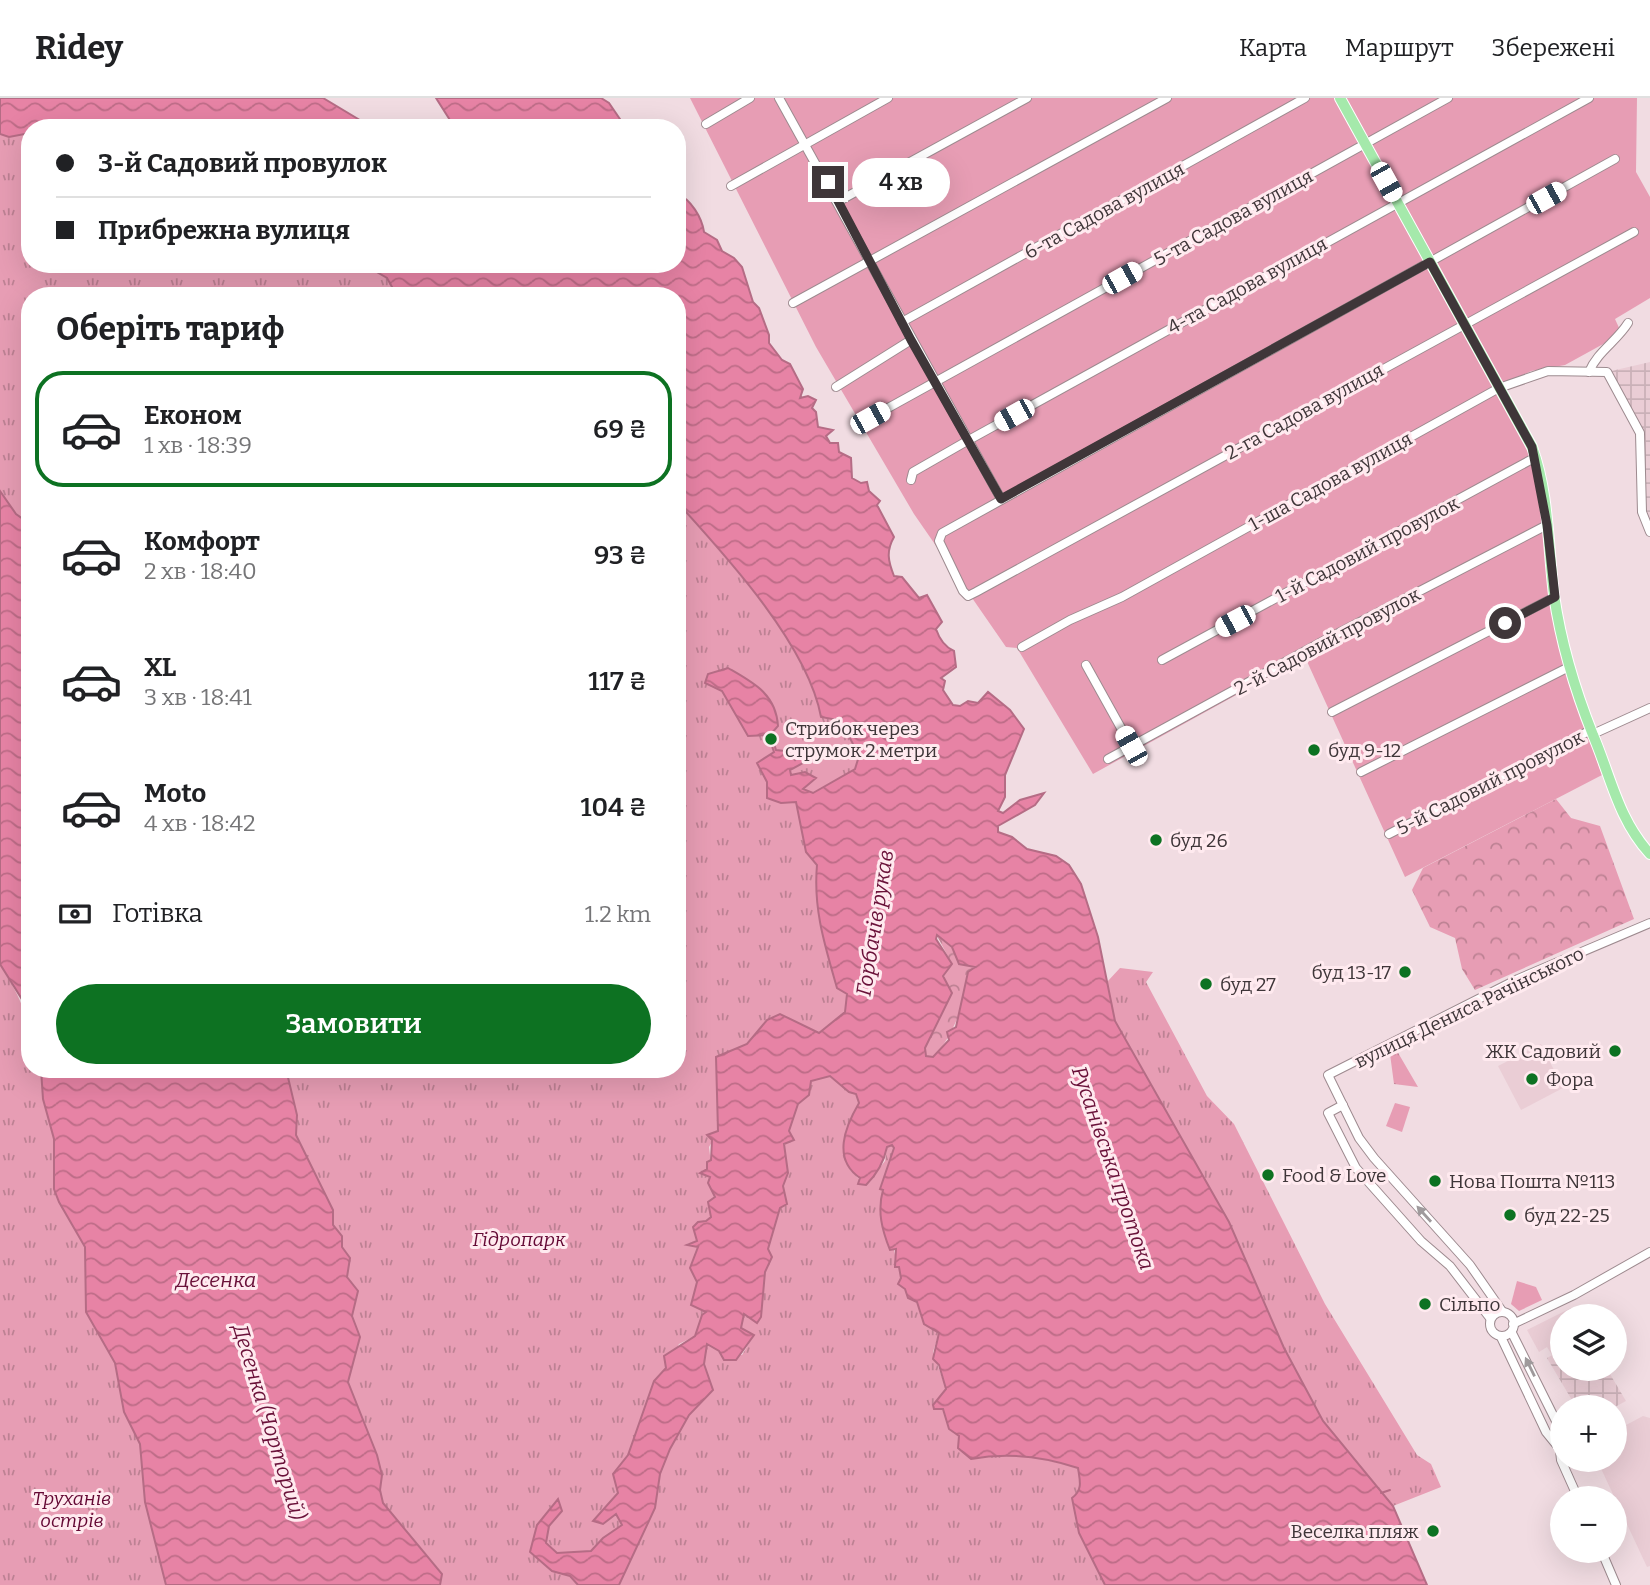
<!DOCTYPE html>
<html lang="uk">
<head>
<meta charset="utf-8">
<style>
  body { margin:0; font-family:Bitter,serif; background:#f6f6f6; color:#202124; height:100vh; display:flex; flex-direction:column; font-size:26px; white-space:nowrap }
  * { box-sizing:border-box; margin:0 }
  p { font-size:23px; color:#757577 }
  .icon { flex:none; width:38px; height:38px; fill:none; stroke:currentColor; stroke-width:2; stroke-linecap:round; stroke-linejoin:round }
  .map { position:relative; flex:1; overflow:hidden }
  .drawer { position:absolute; left:21px; top:189px; width:665px; height:791px; display:flex; flex-direction:column; background:#fff; border-radius:28px; box-shadow:0 7px 28px #0002 }
  .drawer>* { flex:none }
  .guide { position:absolute; left:21px; top:21px; width:665px; height:154px; border-radius:28px; box-shadow:0 7px 28px #0002; display:grid; align-content:center; height:154px; padding:0 35px; background:#fff }
  .controls { position:absolute; left:1550px; top:1206px; display:grid; gap:14px }
  .controls a { display:grid; place-items:center; width:77px; height:77px; border-radius:50%; background:#fff; box-shadow:0 7px 28px #0002; font-size:35px }
  .end { position:absolute; width:32px; height:32px; margin:-16px; border:9px solid #3f3639; background:#fff; box-shadow:0 0 0 4px #fff }
  .from { border-radius:50% }
  .bubble { position:absolute; height:49px; border-radius:24px; background:#fff; box-shadow:0 7px 28px #0002; font-size:23px; font-weight:600; line-height:49px; text-align:center }
  .car { position:absolute; width:21px; height:42px; margin:-21px -10px; border-radius:9px; box-shadow:0 0 5px 2px #0007; background:linear-gradient(#fff 24%,#345 0 40%,#fff 0 76%,#345 0 86%,#fff 0) }
  .guide b { display:flex; align-items:center; gap:24px; height:66px; font-size:26px }
  .guide b+b { border-top:2px solid #e0e0e0 }
  .guide i { width:18px; height:18px; background:#202124 }
  ul { padding:0; list-style:none }
  li { display:flex; align-items:center; gap:21px; height:116px; margin:0 14px 10px; padding:0 21px; border:4px solid transparent; border-radius:28px }
  li div { flex:1 }
  li b { display:block; font-size:26px }
  li em { font-style:normal; font-weight:600 }
  li.active { border-color:#0d7222 }
  li>.icon { width:63px; height:63px; stroke-width:1.5 }
  h2 { padding:0 35px; font-size:32px; line-height:84px }
  .pay { display:flex; align-items:center; gap:18px; height:77px; padding:0 35px; font-size:26px }
  .pay p { margin-inline-start:auto }
  .cta { display:flex; gap:14px; margin-top:auto; padding:14px 35px }
  .cta a { flex:1; height:80px; border-radius:42px; background:#0d7222; color:#fff; font-size:28px; font-weight:600; line-height:80px; text-align:center }
  header { display:flex; align-items:center; gap:42px; box-sizing:border-box; height:98px; padding:0 35px; background:#fff; border-bottom:2px solid #e0e0e0 }
  header strong { font-size:33px }
  nav { display:flex; gap:38px; margin-inline-start:auto; font-size:24px }
  .map>svg:first-child { display:block }
  .built { fill:#eacdd5 }
  .industrial { fill:url(#industrial-grid) }
  .green { fill:#e79db4 }
  .forest { fill:url(#forest-crowns) }
  .park { fill:url(#park-tufts) }
  .water { fill:url(#water-waves); stroke:#b56c85; stroke-width:2; fill-rule:evenodd }
  .lines { fill:none; stroke-linecap:round; stroke-linejoin:round }
  .stream { stroke:#b56c85; stroke-width:2 }
  .minor-casing { stroke:#9d8a8f; stroke-width:10 }
  .major-casing { stroke:#fff; stroke-width:12 }
  .minor { stroke:#fff; stroke-width:8 }
  .major { stroke:#a5e9ab; stroke-width:10 }
  .oneway { fill:#9f9a9c }
  .route { stroke:#3f3639; stroke-width:9 }
  .poi-dot { fill:#0d7222; stroke:#ffeaef; stroke-width:2.5 }
  .labels { text-anchor:middle; stroke-width:6; stroke-linejoin:round; paint-order:stroke }
  .street-label { font-size:19px; fill:#3f3639; stroke:#ffeaef }
  .poi-label { font-size:19px; fill:#3f3639; stroke:#ffeaef; text-anchor:start }
  .park-label { font-size:19px; font-style:italic; fill:#630733; stroke:#ffeaef }
  .water-label { font-size:21px; font-style:italic; fill:#6a1139; stroke:#ffeaef }
</style>
</head>
<body>
<header>
<strong>Ridey</strong>
<nav><a>Карта</a><a>Маршрут</a><a>Збережені</a></nav>
</header>
<div class="map">
<svg width="1650" height="1487" viewBox="0 0 1650 1487">
  <defs>
    <pattern id="industrial-grid" width="8" height="8" patternUnits="userSpaceOnUse" patternTransform="scale(1.75)"><rect width="8" height="8" fill="#eacdd5"/><path d="M0 4h8M4 0v8" fill="none" stroke="#cab1b8"/></pattern>
    <pattern id="forest-crowns" width="20" height="18" patternUnits="userSpaceOnUse" patternTransform="scale(1.75)"><rect width="20" height="18" fill="#e79db4"/><path d="M2 6a3 3 0 1 1 6 0M12 15a3 3 0 1 1 6 0" fill="none" stroke="#bd8193"/></pattern>
    <pattern id="park-tufts" width="24" height="20" patternUnits="userSpaceOnUse" patternTransform="scale(1.75)"><rect width="24" height="20" fill="#e79db4"/><path d="M3 7l-1-3M5 7V3M7 7l1-3M15 17l-1-3M17 17v-4M19 17l1-3" fill="none" stroke="#bd8193"/></pattern>
    <pattern id="water-waves" width="16" height="10" patternUnits="userSpaceOnUse" patternTransform="scale(1.75)"><rect width="16" height="10" fill="#e783a5"/><path d="M0 5q4-4 8 0t8 0" fill="none" stroke="#bd6c87"/></pattern>
  </defs>
  <rect width="100%" height="100%" fill="#f1dce2"/>
  <g class="built">
    <polygon points="1541,946 1563,990 1521,1012 1498,968"/>
    <polygon points="1571,1210 1575,1218 1563,1218 1563,1251 1552,1257 1547,1249 1539,1254 1527,1232"/>
    <polygon points="1643,1318 1650,1320 1650,1468 1647,1469 1597,1362 1615,1362 1615,1333"/>
  </g>
  <g class="industrial">
    <polygon points="1650,264 1650,434 1643,417 1643,347 1607,274"/>
    <polygon points="1563,1251 1563,1270 1607,1271 1626,1303 1615,1309 1576,1309 1547,1260"/>
  </g>
  <g class="green">
    <polygon points="690,0 1637,0 1636,74 1650,99 1650,200 1615,221 1620,232 1616,239 1565,267 1531,273 1494,291 1532,357 1565,570 1602,677 1405,779 1305,559 1093,676 1017,550 1006,549 914,416 816,249"/>
    <polygon points="1395,1005 1410,1009 1402,1034 1386,1028"/>
    <polygon points="1517,1183 1536,1189 1542,1202 1519,1213 1511,1206"/>
  </g>
  <g class="forest">
    <polygon points="1556,701 1571,720 1600,728 1634,821 1475,892 1462,871 1455,840 1430,829 1412,792 1423,770"/>
    <path d="M 936,836 L 952,849 L 959,866 L 976,869 C 963,902 957,933 934,959 L 926,958 L 925,950 L 952,895 L 943,878 L 952,866 Z"/>
  </g>
  <g class="park">
    <polygon points="30,35 30,166 363,166 387,180 397,198 30,198 30,426 16,416 0,393 0,36 9,39"/>
    <path d="M 677,404 C 726,458 808,547 821,619 L 838,622 L 836,636 L 847,634 L 859,658 L 856,671 L 813,696 L 802,691 L 816,680 L 791,677 L 790,672 L 813,659 L 795,662 L 776,652 L 771,636 L 722,592 L 748,638 L 768,637 L 774,654 L 757,666 L 767,684 L 767,700 L 781,705 L 796,704 L 806,754 L 817,767 C 813,811 825,848 837,890 L 847,896 L 845,915 L 819,935 L 767,922 L 747,946 L 716,959 L 718,1033 L 709,1049 L 715,1099 L 711,1118 L 697,1143 L 687,1146 L 698,1149 L 697,1194 L 707,1214 L 702,1217 L 695,1238 L 679,1246 L 666,1270 L 654,1283 L 628,1357 L 613,1376 L 618,1395 L 594,1422 L 604,1425 L 616,1416 L 622,1427 L 603,1440 L 592,1453 L 557,1455 L 546,1446 L 549,1428 L 562,1413 L 537,1427 L 552,1473 L 570,1478 L 578,1487 L 440,1487 L 442,1475 L 383,1405 L 380,1392 L 382,1377 L 377,1357 L 347,1284 L 360,1239 L 352,1218 L 358,1193 L 347,1179 L 350,1160 L 342,1149 L 342,1138 L 333,1127 L 333,1112 L 296,1037 L 297,1017 L 286,971 L 677,971 Z"/>
    <path d="M 0,866 C 26,909 30,921 30,971 L 41,971 L 43,1001 L 54,1041 L 53,1076 L 67,1116 L 85,1149 L 86,1214 L 115,1265 L 124,1314 L 140,1346 L 145,1404 L 166,1487 L 0,1487 Z"/>
    <polygon points="1120,870 1153,874 1146,884 1207,998 1234,1026 1325,1206 1417,1357 1431,1366 1441,1389 1393,1408 1323,1323 1284,1250 1229,1124 1115,923 1107,884"/>
    <polygon points="1397,952 1397,953 1418,989 1394,986 1390,956"/>
    <path d="M 830,978 L 849,994 L 856,996 L 859,1005 C 846,1027 837,1049 850,1072 C 853,1077 861,1081 866,1087 L 885,1063 L 887,1049 L 892,1047 L 894,1050 L 880,1090 L 883,1092 C 873,1128 897,1136 896,1169 L 899,1169 L 908,1200 L 917,1204 L 922,1222 L 939,1235 L 933,1254 L 946,1291 L 933,1307 L 943,1311 L 971,1361 C 1009,1353 1041,1359 1078,1370 C 1080,1383 1083,1392 1072,1401 L 1079,1435 L 1105,1487 L 619,1487 L 655,1410 L 660,1376 L 670,1351 L 689,1317 L 713,1292 L 704,1265 L 707,1245 L 719,1253 L 742,1257 L 754,1237 L 741,1230 L 744,1216 L 761,1219 L 765,1174 L 772,1159 L 768,1151 L 780,1109 L 786,1106 L 783,1088 L 788,1075 L 784,1045 L 798,1006 L 809,997 L 811,983 Z"/>
  </g>
  <g class="water">
    <polygon points="0,0 323,0 373,30 117,30 100,26 30,30 30,35 9,39 0,36"/>
    <polygon points="436,0 601,0 609,5 626,30 455,30"/>
    <path d="M 677,96 C 691,101 702,120 704,134 L 717,142 L 722,153 L 734,160 L 742,169 L 753,204 L 759,210 L 769,237 L 769,245 L 782,262 L 790,266 L 803,291 L 800,300 L 808,298 L 816,302 L 812,310 L 816,314 L 818,329 L 833,332 L 826,338 L 830,345 L 838,345 L 839,354 L 851,360 L 852,380 L 861,385 L 867,384 L 869,393 L 880,403 L 877,407 L 894,439 C 886,453 888,463 894,478 L 902,479 L 919,500 L 927,497 L 942,524 L 936,531 C 939,540 945,549 954,553 L 956,569 L 941,580 L 945,583 L 943,592 L 953,607 L 960,608 L 968,603 L 978,605 L 988,594 L 1010,612 L 1024,631 L 1005,677 L 1005,699 L 998,713 L 1003,715 L 1020,702 L 1044,695 L 1035,707 L 998,728 L 998,734 L 1012,739 L 1027,751 L 1056,758 L 1069,767 L 1081,786 L 1098,839 L 1115,923 L 1229,1124 L 1284,1250 L 1323,1323 L 1393,1408 L 1427,1487 L 1105,1487 L 1079,1435 L 1072,1400 C 1083,1392 1080,1383 1078,1370 C 1042,1358 1008,1354 971,1361 L 958,1350 L 959,1338 L 949,1331 L 943,1311 L 934,1311 L 933,1307 L 946,1291 L 939,1267 L 933,1261 L 939,1235 L 924,1226 L 917,1204 L 908,1200 L 905,1191 L 898,1186 L 901,1180 L 899,1169 L 895,1169 L 896,1151 L 890,1152 C 882,1132 877,1113 883,1092 L 880,1091 L 894,1050 L 892,1047 L 887,1049 C 884,1064 877,1076 866,1087 L 858,1086 L 860,1080 C 832,1061 845,1029 859,1005 L 856,996 L 849,994 L 830,978 L 811,983 L 809,997 L 798,1006 L 789,1033 L 794,1042 L 784,1046 L 788,1075 L 783,1088 L 787,1106 L 780,1110 L 768,1151 L 772,1159 L 765,1174 L 761,1219 L 757,1225 L 744,1216 L 741,1230 L 754,1237 L 736,1262 L 724,1262 L 719,1253 L 707,1246 L 704,1266 L 713,1292 L 689,1317 L 670,1351 L 660,1376 L 655,1410 L 619,1487 L 578,1487 L 570,1478 L 552,1473 L 530,1454 L 537,1427 L 558,1401 L 562,1413 L 549,1428 L 546,1445 L 557,1455 L 591,1453 L 603,1440 L 622,1427 L 616,1416 L 603,1426 L 593,1423 L 618,1395 L 613,1376 L 628,1357 L 654,1283 L 666,1270 L 664,1258 L 695,1238 L 702,1217 L 706,1214 L 691,1207 L 697,1184 L 690,1170 L 698,1149 L 687,1147 L 697,1143 L 693,1129 L 698,1124 L 706,1123 L 711,1119 L 708,1104 L 715,1099 L 708,1085 L 710,1079 L 700,1075 L 707,1071 L 707,1064 L 711,1062 L 712,1042 L 707,1037 L 718,1033 L 716,959 L 747,946 L 767,922 L 780,916 L 819,935 L 845,914 L 847,896 L 837,890 C 825,848 813,811 817,767 L 806,754 L 796,704 L 781,705 L 767,700 L 767,684 L 757,665 L 774,654 L 768,637 L 748,638 L 722,593 L 705,585 L 708,576 L 728,570 C 754,585 776,596 778,628 L 771,636 L 776,652 L 785,653 L 795,662 L 808,648 L 814,659 L 790,672 L 791,677 L 805,674 L 816,680 L 803,691 L 813,695 L 855,671 L 859,658 L 847,634 L 835,636 L 838,622 L 821,619 C 808,547 726,458 677,404 L 677,198 L 397,198 L 387,180 L 363,166 L 677,166 ZM 937,837 L 952,849 L 959,866 L 975,869 L 968,874 L 956,929 L 947,934 L 949,942 L 933,959 L 926,958 L 925,950 L 952,895 L 943,878 L 952,866 L 936,841 Z"/>
    <polygon points="0,393 16,416 30,426 30,929 23,903 0,866"/>
    <polygon points="41,971 286,971 297,1017 296,1037 333,1112 333,1127 342,1138 342,1149 350,1160 347,1179 358,1193 352,1218 360,1239 348,1284 377,1357 382,1377 380,1392 383,1405 442,1476 440,1487 166,1487 145,1404 140,1346 124,1314 115,1265 86,1214 85,1149 59,1104 54,1091 54,1041 43,1001"/>
  </g>
  <g class="lines">
    <polyline class="stream" points="1381,1395 1390,1392"/>
    <g class="minor-casing">
      <g id="minor">
        <polyline points="779,0 1001,401"/>
        <polyline points="706,26 750,0"/>
        <polyline points="1615,61 942,435 939,443 963,493 968,498 976,494 1634,134"/>
        <polyline points="731,88 888,0"/>
        <polyline points="839,103 1027,0"/>
        <polyline points="793,205 1167,0"/>
        <polyline points="902,224 1305,0"/>
        <path d="M 1589,274 C 1597,254 1617,243 1628,225"/>
        <polyline points="836,289 911,242"/>
        <polyline points="870,320 1448,0"/>
        <polyline points="911,382 913,374 967,343 1589,0"/>
        <polyline points="1022,549 1070,522 1122,499 1499,290 1548,273 1607,274 1640,335 1642,414 1650,434"/>
        <polyline points="1162,562 1536,359"/>
        <polyline points="1086,567 1131,648"/>
        <polyline points="1332,614 1555,499"/>
        <polyline points="1593,636 1650,610"/>
        <polyline points="1108,661 1329,540 1547,427"/>
        <polyline points="1361,674 1569,569"/>
        <polyline points="1389,736 1591,632"/>
        <polyline points="1343,1007 1328,1015 1356,1070 1421,1143 1450,1168 1490,1220"/>
        <polyline points="1502,1213 1470,1167 1374,1060 1359,1040 1328,977 1518,881 1650,825"/>
        <circle cx="1502" cy="1226" r="12"/>
        <polyline points="1513,1226 1574,1197 1650,1154"/>
        <polyline points="1512,1235 1557,1325 1561,1362 1578,1400"/>
        <polyline points="1501,1239 1546,1334 1559,1350"/>
        <polyline points="1601,1452 1616,1487"/>
      </g>
    </g>
    <g class="major-casing">
      <path id="major" d="M 1340,0 L 1532,349 C 1549,395 1548,449 1554,497 C 1561,545 1575,592 1593,637 C 1611,679 1618,721 1650,756"/>
    </g>
    <use href="#minor" class="minor"/>
    <use href="#major" class="major"/>
  </g>
  <defs><path id="oneway-solid" d="M-6-.8H1V-3.2L6.5 0L1 3.2V.8H-6Z" transform="scale(1.75)"/></defs>
  <g class="oneway">
    <use href="#oneway-solid" transform="translate(1424 1116) rotate(-132)"/>
    <use href="#oneway-solid" transform="translate(1530 1269) rotate(-116)"/>
  </g>
  <g class="lines">
    <polyline class="route" points="828,84 911,242 1001,401 1430,164 1532,349 1547,427 1555,499 1505,525"/>
  </g>
  <g class="poi-dot">
    <circle cx="771" cy="641" r="7"/>
    <circle cx="1314" cy="652" r="7"/>
    <circle cx="1156" cy="742" r="7"/>
    <circle cx="1405" cy="874" r="7"/>
    <circle cx="1206" cy="886" r="7"/>
    <circle cx="1615" cy="953" r="7"/>
    <circle cx="1532" cy="981" r="7"/>
    <circle cx="1268" cy="1077" r="7"/>
    <circle cx="1435" cy="1083" r="7"/>
    <circle cx="1510" cy="1117" r="7"/>
    <circle cx="1425" cy="1206" r="7"/>
    <circle cx="1433" cy="1433" r="7"/>
  </g>
  <g class="labels">
    <g class="street-label">
      <text transform="translate(1104 112) rotate(-29)" y="7">6-та Садова вулиця</text>
      <text transform="translate(1233 119) rotate(-29)" y="7">5-та Садова вулиця</text>
      <text transform="translate(1247 187) rotate(-29)" y="7">4-та Садова вулиця</text>
      <text transform="translate(1304 313) rotate(-29)" y="7">2-га Садова вулиця</text>
      <text transform="translate(1330 383) rotate(-29)" y="7">1-ша Садова вулиця</text>
      <text transform="translate(1367 451) rotate(-28)" y="7">1-й Садовий провулок</text>
      <text transform="translate(1327 543) rotate(-28)" y="7">2-й Садовий провулок</text>
      <text transform="translate(1490 684) rotate(-27)" y="7">5-й Садовий провулок</text>
      <text transform="translate(1469 909) rotate(-26)" y="7">вулиця Дениса Рачінського</text>
    </g>
    <g class="poi-label">
      <text x="785" y="637">Стрибок через<tspan x="785" dy="22">струмок 2 метри</tspan></text>
      <text x="1328" y="659">буд 9-12</text>
      <text x="1170" y="749">буд 26</text>
      <text x="1391" y="881" text-anchor="end">буд 13-17</text>
      <text x="1220" y="893">буд 27</text>
      <text x="1601" y="960" text-anchor="end">ЖК Садовий</text>
      <text x="1546" y="988">Фора</text>
      <text x="1282" y="1084">Food &amp; Love</text>
      <text x="1449" y="1090">Нова Пошта №113</text>
      <text x="1524" y="1124">буд 22-25</text>
      <text x="1439" y="1213">Сільпо</text>
      <text x="1419" y="1440" text-anchor="end">Веселка пляж</text>
    </g>
    <g class="park-label">
      <text x="519" y="1148">Гідропарк</text>
      <text x="72" y="1407">Труханів<tspan x="72" dy="22">острів</tspan></text>
    </g>
    <g class="water-label">
      <text transform="translate(875 825) rotate(-81)" y="7">Горбачів рукав</text>
      <text transform="translate(1113 1070) rotate(71)" y="7">Русанівська протока</text>
      <text x="216" y="1189">Десенка</text>
      <text transform="translate(269 1324) rotate(73)" y="7">Десенка (Чорторий)</text>
    </g>
  </g>
</svg>
<div class="controls">
<a><svg class="icon" aria-label="layers" viewBox="0 0 24 24"><path d="M12 4l9 5-9 5-9-5zM3 14l9 5 9-5"/></svg></a>
<a>+</a>
<a>−</a>
</div>
<i class="end from" style="left:1505px;top:525px"></i>
<i class="end" style="left:828px;top:84px"></i>
<div class="bubble" style="left:852px;top:60px;width:98px">4 хв</div>
<i class="car" style="left:1386px;top:84px;rotate:151deg"></i>
<i class="car" style="left:1546px;top:100px;rotate:61deg"></i>
<i class="car" style="left:1122px;top:180px;rotate:61deg"></i>
<i class="car" style="left:1014px;top:317px;rotate:241deg"></i>
<i class="car" style="left:870px;top:320px;rotate:61deg"></i>
<i class="car" style="left:1235px;top:523px;rotate:242deg"></i>
<i class="car" style="left:1131px;top:648px;rotate:331deg"></i>
<div class="guide">
<b><i class="from"></i>3-й Садовий провулок</b>
<b><i></i>Прибрежна вулиця</b>
</div>
<section class="drawer">
<h2>Оберіть тариф</h2>
<ul>
<li class="active"><svg class="icon" aria-label="car" viewBox="0 0 24 24"><path d="M5 17H2v-5l4-1 3-4h7l3 4 3 1v5h-3M9 17h6M6 11h13"/><circle cx="7" cy="17" r="2"/><circle cx="17" cy="17" r="2"/></svg><div><b>Економ</b><p>1 хв · 18:39</p></div><em>69 ₴</em></li>
<li><svg class="icon" aria-label="car" viewBox="0 0 24 24"><path d="M5 17H2v-5l4-1 3-4h7l3 4 3 1v5h-3M9 17h6M6 11h13"/><circle cx="7" cy="17" r="2"/><circle cx="17" cy="17" r="2"/></svg><div><b>Комфорт</b><p>2 хв · 18:40</p></div><em>93 ₴</em></li>
<li><svg class="icon" aria-label="car" viewBox="0 0 24 24"><path d="M5 17H2v-5l4-1 3-4h7l3 4 3 1v5h-3M9 17h6M6 11h13"/><circle cx="7" cy="17" r="2"/><circle cx="17" cy="17" r="2"/></svg><div><b>XL</b><p>3 хв · 18:41</p></div><em>117 ₴</em></li>
<li><svg class="icon" aria-label="car" viewBox="0 0 24 24"><path d="M5 17H2v-5l4-1 3-4h7l3 4 3 1v5h-3M9 17h6M6 11h13"/><circle cx="7" cy="17" r="2"/><circle cx="17" cy="17" r="2"/></svg><div><b>Moto</b><p>4 хв · 18:42</p></div><em>104 ₴</em></li>
</ul>
<div class="pay"><svg class="icon" aria-label="cash" viewBox="0 0 24 24"><path d="M3 7h18v10H3z"/><circle cx="12" cy="12" r="2"/></svg>Готівка<p>1.2 km</p></div>
<div class="cta"><a>Замовити</a></div>
</section>
</div>
</body>
</html>
